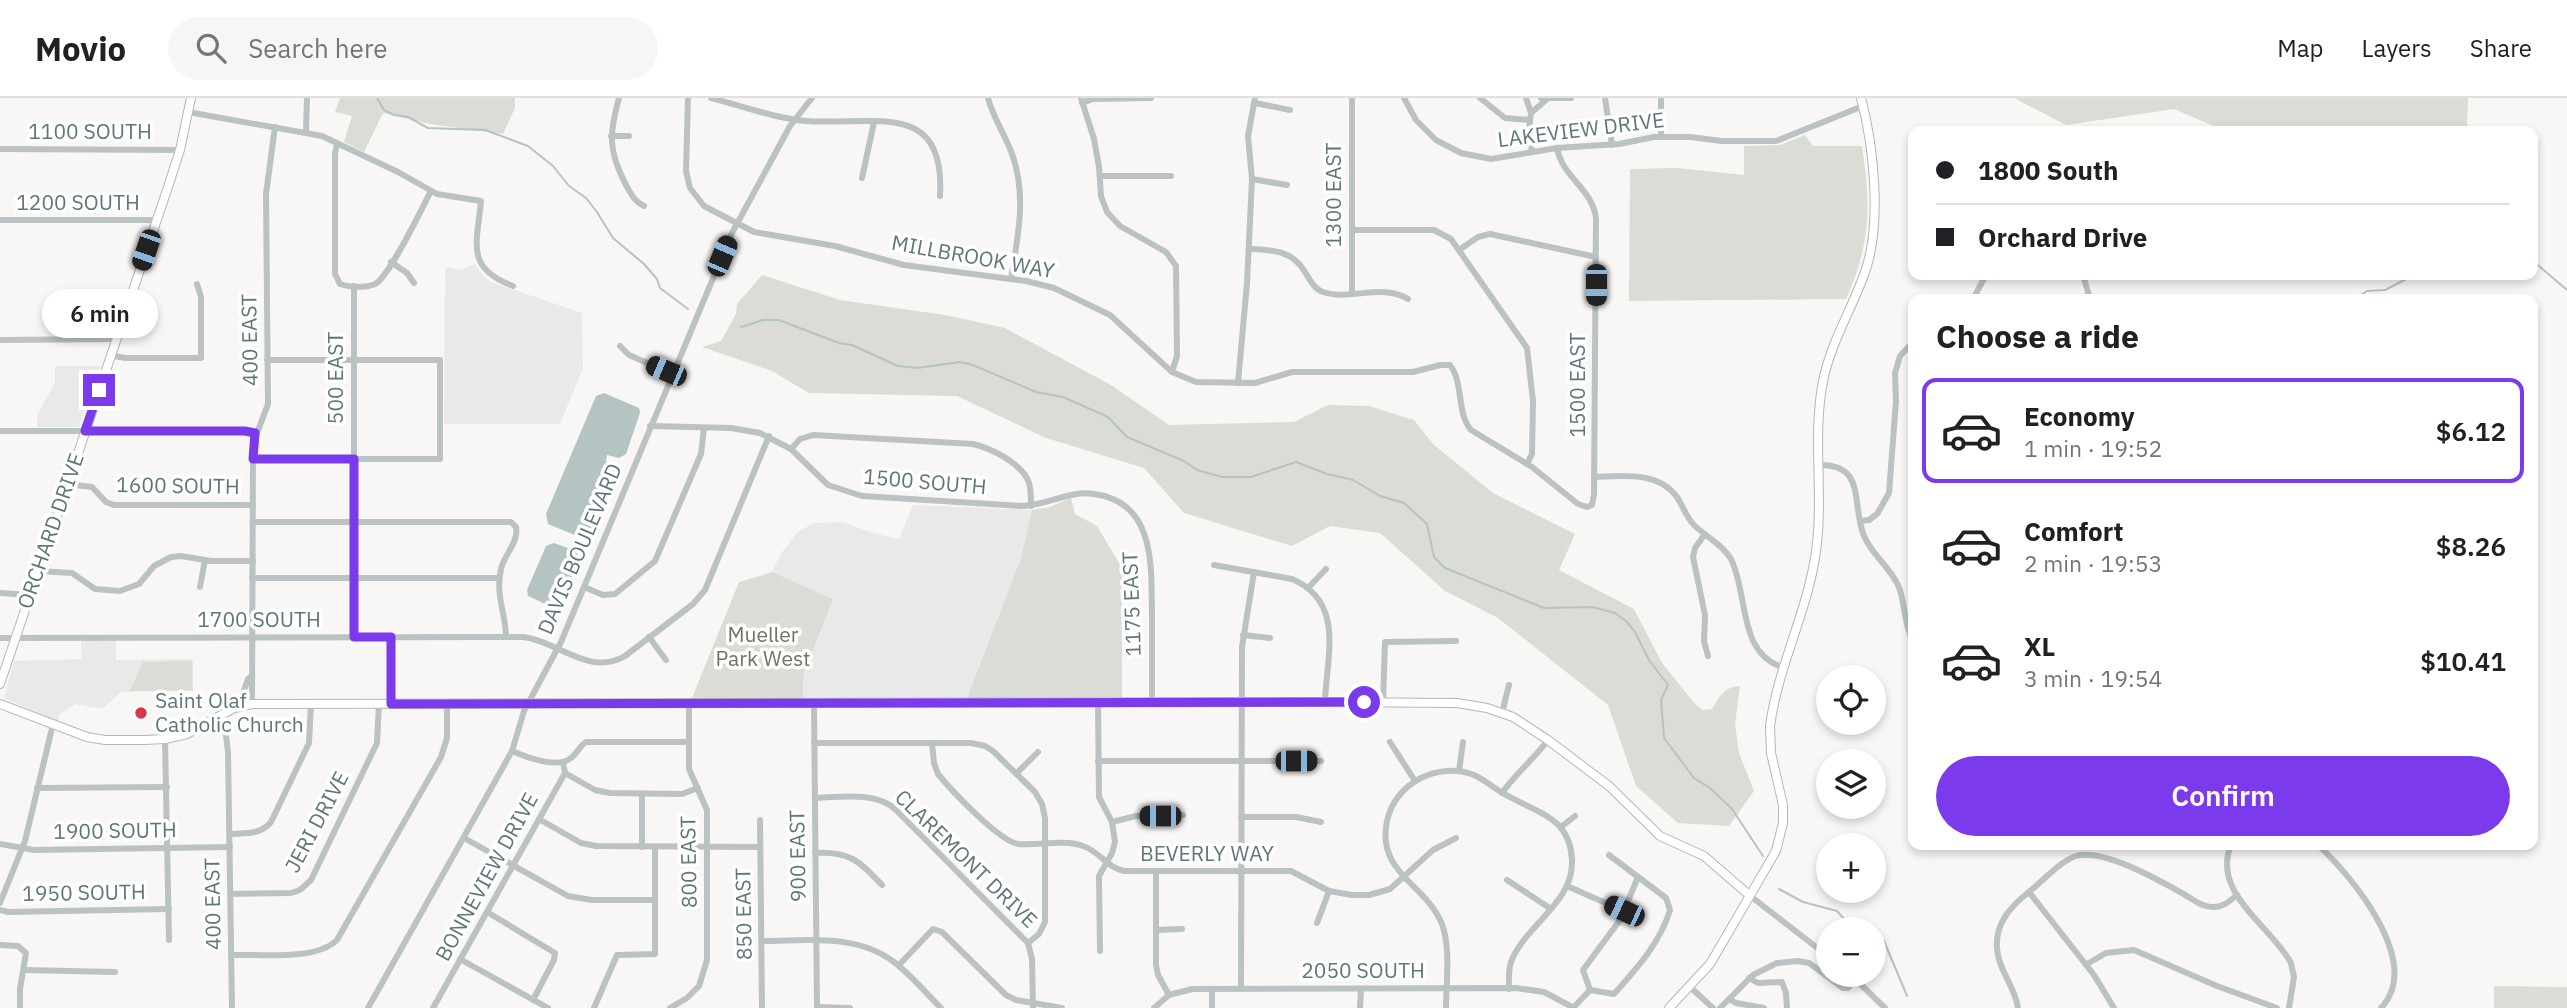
<!DOCTYPE html>
<html lang="en">
<head>
<meta charset="utf-8">
<style>
  body { margin:0; font-family:"IBM Plex Sans",sans-serif; background:#f6f6f6; color:#202124; height:100vh; display:flex; flex-direction:column; font-size:26px; white-space:nowrap }
  * { box-sizing:border-box; margin:0 }
  p { font-size:23px; color:#757577 }
  .icon { flex:none; width:38px; height:38px; fill:none; stroke:currentColor; stroke-width:2; stroke-linecap:round; stroke-linejoin:round }
  .map { position:relative; flex:1; overflow:hidden }
  .drawer { position:absolute; left:1908px; top:196px; width:630px; height:556px; display:flex; flex-direction:column; background:#fff; border-radius:14px; box-shadow:0 4px 10px #0003 }
  .drawer>* { flex:none }
  .banner { position:absolute; left:1908px; top:28px; width:630px; height:154px; border-radius:14px; box-shadow:0 4px 10px #0003; display:grid; align-content:center; height:154px; padding:0 28px; background:#fff }
  .tools { position:absolute; left:1816px; top:567px; display:grid; gap:14px }
  .tools a { display:grid; place-items:center; width:70px; height:70px; border-radius:50%; background:#fff; box-shadow:0 4px 10px #0003; font-size:35px }
  .end { position:absolute; width:32px; height:32px; margin:-16px; border:9px solid #7c3aed; background:#fff; box-shadow:0 0 0 4px #fff }
  .from { border-radius:50% }
  .bubble { position:absolute; height:49px; border-radius:24px; background:#fff; box-shadow:0 4px 10px #0003; font-size:23px; font-weight:600; line-height:49px; text-align:center }
  .car { position:absolute; width:21px; height:42px; margin:-21px -10px; border-radius:9px; box-shadow:0 0 5px 2px #0007; background:linear-gradient(#222 24%,#8ab4d8 0 40%,#222 0 76%,#8ab4d8 0 86%,#222 0) }
  .banner b { display:flex; align-items:center; gap:24px; height:66px; font-size:26px }
  .banner b+b { border-top:2px solid #e0e0e0 }
  .banner i { width:18px; height:18px; background:#202124 }
  ul { padding:0; list-style:none }
  li { display:flex; align-items:center; gap:21px; height:105px; margin:0 14px 10px; padding:0 14px; border:4px solid transparent; border-radius:14px }
  li div { flex:1 }
  li b { display:block; font-size:26px }
  li em { font-style:normal; font-weight:600 }
  li.selected { border-color:#7c3aed }
  li>.icon { width:63px; height:63px; stroke-width:1.5 }
  h2 { padding:0 28px; font-size:32px; line-height:84px }
  .button { display:flex; gap:14px; margin-top:auto; padding:14px 28px }
  .button a { flex:1; height:80px; border-radius:42px; background:#7c3aed; color:#fff; font-size:28px; font-weight:600; line-height:80px; text-align:center }
  header { display:flex; align-items:center; gap:42px; box-sizing:border-box; height:98px; padding:0 35px; background:#fff; border-bottom:2px solid #e0e0e0 }
  header strong { font-size:33px }
  nav { display:flex; gap:38px; margin-inline-start:auto; font-size:24px }
  .search { width:490px; height:63px; background:#f6f6f6; display:flex; align-items:center; gap:18px; box-sizing:border-box; padding:0 24px; border-radius:38px; color:#757577; font-size:26px }
  .map>svg:first-child { display:block }
  .built { fill:#e8e9e8 }
  .green { fill:#dadcd5 }
  .water { fill:#b4c4c3 }
  .lines { fill:none; stroke-linecap:round; stroke-linejoin:round }
  .stream { stroke:#b4c4c3; stroke-width:2 }
  .major-casing { stroke:#b0b8b9; stroke-width:10 }
  .minor { stroke:#bac2c3; stroke-width:6 }
  .major { stroke:#fff; stroke-width:8 }
  .route { stroke:#7c3aed; stroke-width:9 }
  .poi-dot { fill:#d63749; stroke:#fff; stroke-width:2.5 }
  .labels { text-anchor:middle; stroke-width:7; stroke-linejoin:round; paint-order:stroke }
  .street-label { font-size:21px; fill:#607678; stroke:#fff }
  .park-label { font-size:21px; fill:#6d7663; stroke:#fff }
  .poi-label { font-size:21px; fill:#607678; stroke:#fff; text-anchor:start }
</style>
</head>
<body>
<header>
<strong>Movio</strong>
<div class="search"><svg class="icon" aria-label="search" viewBox="0 0 24 24"><circle cx="10" cy="10" r="6"/><path d="M15 15l6 6"/></svg>Search here</div>
<nav><a>Map</a><a>Layers</a><a>Share</a></nav>
</header>
<div class="map">
<svg width="2567" height="910" viewBox="0 0 2567 910">
  <rect width="100%" height="100%" fill="#f8f7f5"/>
  <g class="built">
    <polygon points="475,166 483,178 491,184 582,215 583,270 560,326 444,326 445,169 460,172"/>
    <polygon points="55,268 101,268 79,329 37,329 37,317 55,285"/>
    <polygon points="913,407 1032,412 1021,460 967,600 803,600 803,578 833,501 772,474 780,457 797,435 813,425 844,424 872,435 899,441"/>
    <polygon points="81,542 116,542 116,562 193,561 193,593 121,594 102,611 75,606 59,617 58,623 4,600 14,563 81,561"/>
  </g>
  <g class="green">
    <polygon points="340,0 515,0 515,10 503,36 430,26 383,15 364,54 344,44 352,18 335,14"/>
    <polygon points="2014,0 2468,0 2467,33 2225,33 2174,11 2066,27"/>
    <path d="M 1805,37 L 1813,48 L 1862,48 C 1871,107 1871,146 1846,201 L 1629,203 L 1630,71 L 1677,70 L 1744,77 L 1744,48 L 1780,47 Z"/>
    <path d="M 762,177 L 840,202 L 945,217 L 1005,230 L 1111,287 L 1169,327 L 1294,324 L 1328,307 L 1369,308 L 1414,322 L 1433,346 L 1493,395 L 1575,436 L 1559,472 L 1634,511 L 1662,565 L 1696,607 L 1703,612 L 1712,611 C 1719,599 1724,589 1740,588 L 1735,626 L 1739,655 L 1754,693 L 1729,728 L 1678,725 L 1636,688 L 1608,607 L 1498,520 L 1445,493 L 1380,435 L 1330,428 L 1292,448 L 1184,415 L 1144,370 L 1046,340 L 957,298 L 809,295 L 772,273 L 702,249 L 721,243 L 736,216 L 737,206 Z"/>
    <polygon points="1071,400 1075,416 1097,428 1122,470 1122,599 967,600 1021,460 1032,412 1050,409"/>
    <polygon points="772,474 833,501 803,578 803,600 692,600 739,484"/>
    <polygon points="192,563 192,592 130,593 143,564"/>
    <polygon points="2494,888 2567,889 2567,910 2494,910"/>
  </g>
  <g class="water">
    <polygon points="604,295 639,310 640,315 626,356 619,360 607,357 606,363 615,374 592,435 584,441 548,426 546,416 596,298"/>
    <polygon points="554,445 576,453 579,459 562,506 554,510 528,498 527,492 546,448"/>
  </g>
  <g class="lines">
    <g class="stream">
      <polyline points="377,0 384,12 394,17 408,19 428,30 485,32 528,48 553,68 569,88 586,100 597,114 613,140 644,166 657,181 660,190 688,211"/>
      <polyline points="2532,162 2567,192"/>
      <polyline points="2355,201 2367,193 2385,192 2414,177"/>
      <polyline points="741,229 763,222 779,222 839,245 852,247 898,268 917,270 960,264 973,267 1036,294 1063,299 1108,319 1127,339 1184,363 1197,372 1222,379 1251,379 1296,364 1327,376 1353,382 1380,398 1404,405 1427,426 1434,459 1445,470 1544,510 1592,509 1615,515 1626,523 1635,534 1649,562 1668,587 1661,602 1664,640 1694,680 1710,690 1732,711 1763,758"/>
      <polyline points="1779,791 1803,804 1837,813 1853,831"/>
      <polyline points="1874,840 1884,843 1907,898"/>
    </g>
    <g class="major-casing">
      <g id="major">
        <polyline points="0,586 167,92 180,52 191,0"/>
        <polyline points="0,606 87,639 105,642 144,642 165,641 187,636 234,610 252,606 1325,604 1457,605 1487,610 1513,619 1548,642 1609,688 1660,738 1704,758 1749,797"/>
        <path d="M 1669,910 L 1710,866 L 1776,753 L 1783,725 L 1783,707 L 1771,655 L 1770,628 C 1778,568 1808,513 1816,453 C 1824,397 1812,339 1823,283 C 1831,244 1852,211 1865,174 C 1882,126 1874,49 1861,0"/>
      </g>
    </g>
    <g class="minor">
      <path d="M 619,0 C 609,36 608,53 626,87 C 631,96 634,103 644,108"/>
      <path d="M 688,0 L 686,73 L 690,90 L 704,108 L 754,134 L 835,148 L 904,167 L 1026,183 L 1054,190 L 1110,217 L 1172,274 L 1196,284 L 1255,285 L 1292,274 L 1413,274 L 1440,267 L 1450,267 C 1464,285 1456,314 1471,332 L 1532,369 L 1578,406 L 1587,409 L 1592,407 L 1594,397 L 1596,120 C 1592,90 1562,79 1557,50"/>
      <path d="M 711,0 C 742,8 774,20 806,23 C 873,28 946,0 940,98"/>
      <path d="M 988,0 C 993,20 1005,36 1012,56 C 1027,97 1018,138 1011,181"/>
      <polyline points="1081,0 1094,41 1099,69 1101,98 1107,114 1120,128 1166,154 1176,168 1177,258 1172,274"/>
      <polyline points="1404,0 1416,22 1436,42 1461,55 1491,61 1557,50 1619,46 1654,39 1690,39 1722,43 1776,43 1863,8"/>
      <polyline points="1480,0 1505,20 1530,22"/>
      <polyline points="1526,0 1531,15"/>
      <polyline points="1541,0 1571,0"/>
      <polyline points="1605,0 1612,47"/>
      <polyline points="1082,5 1093,1 1151,0"/>
      <polyline points="1255,5 1290,12"/>
      <path d="M 188,14 L 322,38 L 398,74 L 437,96 L 481,103 C 477,146 465,170 513,188"/>
      <polyline points="306,34 307,0"/>
      <polyline points="611,38 629,38"/>
      <polyline points="1661,39 1661,0"/>
      <path d="M 337,45 L 335,56 L 335,176 L 340,186 C 349,189 370,191 378,184 C 394,169 420,114 431,93"/>
      <polyline points="0,51 180,52"/>
      <polyline points="1532,54 1529,32 1531,15 1547,1"/>
      <polyline points="1100,78 1171,78"/>
      <polyline points="862,80 874,24"/>
      <polyline points="1252,81 1287,87"/>
      <polyline points="0,122 157,122"/>
      <polyline points="1352,132 1434,132 1451,141 1527,250 1533,303 1532,356 1527,366"/>
      <path d="M 1249,151 C 1272,152 1292,152 1305,174 C 1310,182 1314,191 1323,194 C 1349,203 1383,185 1408,201"/>
      <polyline points="1459,152 1478,139 1490,136 1596,159"/>
      <polyline points="391,164 407,175 414,185"/>
      <polyline points="2083,177 2090,201"/>
      <polyline points="354,188 354,539"/>
      <polyline points="1352,195 1352,0"/>
      <polyline points="1973,201 1986,177"/>
      <polyline points="0,242 116,241"/>
      <polyline points="620,248 629,257 672,276"/>
      <polyline points="110,257 125,260 201,260 201,199 197,186"/>
      <polyline points="1238,285 1247,185 1252,81 1248,38 1255,0"/>
      <path d="M 650,328 L 731,330 L 760,335 L 791,351 L 828,387 L 862,398 L 1021,408 C 1048,408 1068,392 1094,396 C 1157,404 1151,471 1152,518 C 1152,547 1152,575 1152,604"/>
      <polyline points="0,333 245,333 255,335"/>
      <path d="M 791,351 L 800,341 L 813,337 L 973,346 C 991,350 1023,366 1029,385 C 1031,392 1031,401 1031,408"/>
      <polyline points="253,361 440,361 440,262 267,262"/>
      <path d="M 1819,367 C 1867,366 1851,407 1864,438 C 1872,457 1889,468 1898,487 C 1906,505 1903,525 1913,543"/>
      <path d="M 1594,379 C 1623,378 1658,373 1677,399 C 1683,408 1686,419 1694,427 C 1706,439 1722,446 1731,461 C 1749,497 1737,557 1785,570"/>
      <polyline points="67,386 92,389 106,404 114,407 253,407"/>
      <polyline points="1860,423 1869,422 1877,416 1889,395 1896,303 1895,275 1900,258 1913,244"/>
      <path d="M 253,424 L 511,424 L 516,429 C 519,444 504,457 501,471 C 495,497 506,516 506,539"/>
      <polyline points="1705,436 1695,450 1693,459 1705,517 1704,543 1708,558"/>
      <path d="M 1214,467 L 1292,481 C 1346,504 1326,560 1325,604"/>
      <polyline points="38,473 72,475 95,491 120,493 139,486 154,468 171,459 181,458 211,463 253,463"/>
      <polyline points="252,480 499,480"/>
      <polyline points="200,489 205,462"/>
      <polyline points="584,489 603,497 615,496 655,463 701,356 704,330"/>
      <polyline points="1308,490 1326,471"/>
      <polyline points="0,495 30,497"/>
      <polyline points="1243,537 1270,540"/>
      <polyline points="391,539 391,605"/>
      <polyline points="649,539 666,562"/>
      <path d="M 0,540 L 523,539 C 558,543 589,579 625,558 L 693,506 L 705,492 L 769,338"/>
      <polyline points="1098,604 1099,699 1112,724 1115,744 1112,755 1099,778 1100,853"/>
      <polyline points="1383,604 1385,544 1456,543"/>
      <polyline points="814,605 817,910"/>
      <polyline points="252,606 253,346 268,306 266,96 275,29"/>
      <polyline points="239,607 248,581 252,578"/>
      <polyline points="1502,615 1509,587"/>
      <polyline points="216,621 226,637 228,654 232,910"/>
      <polyline points="165,641 169,842"/>
      <polyline points="1390,644 1415,683"/>
      <polyline points="814,645 971,645 985,648 993,653 1035,694 1042,706 1045,720 1045,824 1039,836 1028,845"/>
      <path d="M 932,645 L 934,665 L 938,676 C 951,692 999,743 1018,746 C 1039,748 1063,741 1083,748 C 1099,753 1106,769 1124,773 L 1291,773 L 1329,793 L 1352,797 L 1369,797 L 1390,791 L 1433,752 L 1456,740"/>
      <path d="M 512,653 C 526,659 557,671 571,660 C 578,655 579,648 586,644 L 689,644"/>
      <polyline points="1098,663 1321,663"/>
      <polyline points="1459,673 1463,644"/>
      <polyline points="565,675 595,692 610,695 682,696 698,690"/>
      <polyline points="1016,676 1038,654"/>
      <polyline points="37,690 167,689"/>
      <path d="M 1502,695 C 1516,675 1534,661 1548,642"/>
      <polyline points="642,696 642,749"/>
      <path d="M 815,700 C 840,699 876,693 896,712 L 1028,845 L 1032,861 L 1033,910"/>
      <polyline points="1241,719 1296,719 1321,724"/>
      <polyline points="539,721 581,745 596,748 760,749"/>
      <polyline points="760,722 762,910"/>
      <polyline points="1112,724 1136,718 1183,717"/>
      <polyline points="1561,729 1575,718"/>
      <path d="M 230,736 C 246,735 260,737 271,724 L 309,645 L 311,605"/>
      <polyline points="464,740 568,798 592,802 655,802"/>
      <polyline points="0,746 34,752 230,749"/>
      <path d="M 2231,747 C 2211,795 2271,828 2291,865 L 2294,879 L 2289,910"/>
      <path d="M 2318,747 C 2352,778 2424,865 2381,910"/>
      <path d="M 815,755 C 850,753 859,763 882,787"/>
      <polyline points="1156,773 1156,867 1158,877 1169,897"/>
      <polyline points="1507,782 1551,811"/>
      <polyline points="1567,788 1624,813"/>
      <polyline points="2029,794 2094,877 2114,910"/>
      <polyline points="231,796 291,795 300,792 311,782 377,645 379,605"/>
      <polyline points="1749,797 1829,859"/>
      <polyline points="0,805 25,743 53,626"/>
      <polyline points="0,812 8,814 169,811"/>
      <polyline points="487,814 555,855 554,862 533,902"/>
      <polyline points="1317,825 1329,793"/>
      <polyline points="1156,832 1182,831"/>
      <path d="M 762,843 C 806,843 856,835 894,864 C 911,877 926,895 941,910"/>
      <polyline points="0,847 18,848 26,855 20,891 20,910"/>
      <path d="M 232,857 C 261,856 316,863 337,842 L 441,659 L 447,640 L 447,605"/>
      <polyline points="460,861 548,910"/>
      <polyline points="2087,866 2106,855 2134,852 2217,888 2277,910"/>
      <polyline points="899,867 933,831 942,834 1006,897 1016,902 1062,910"/>
      <polyline points="24,872 115,874"/>
      <polyline points="1851,877 1885,910"/>
      <polyline points="1749,880 1758,885 1782,884 1786,895 1787,910"/>
      <polyline points="1690,889 1713,910"/>
      <polyline points="1212,891 1212,910"/>
      <polyline points="1241,891 1242,549 1254,474"/>
      <path d="M 1590,892 L 1614,896 C 1637,870 1660,845 1670,812 L 1666,800 L 1609,757"/>
      <polyline points="1590,892 1583,872 1620,822 1638,779"/>
      <polyline points="1729,901 1736,905 1764,910"/>
      <polyline points="817,909 850,910"/>
      <polyline points="368,910 512,653 524,613 561,544 732,135 790,28 812,0"/>
      <polyline points="433,910 565,675 563,664"/>
      <polyline points="594,910 617,857 655,856 655,749"/>
      <polyline points="670,910 687,900 699,888 707,862 707,712 689,671 689,605"/>
      <polyline points="1154,910 1169,897 1192,891 1516,890 1544,894 1574,910"/>
      <polyline points="1360,910 1361,891"/>
      <path d="M 1446,910 C 1446,884 1451,851 1442,826 C 1426,786 1376,775 1387,723 C 1395,685 1438,663 1474,677 C 1487,683 1497,693 1510,699 C 1540,716 1570,720 1572,762 C 1574,805 1524,828 1511,864 C 1508,873 1509,882 1509,891"/>
      <polyline points="1573,910 1590,892"/>
      <polyline points="1720,910 1753,877 1777,865 1798,863 1809,865 1843,890 1848,890 1857,881"/>
      <path d="M 2018,910 C 2015,888 1998,872 1997,850 C 1995,825 2011,808 2030,793 C 2044,782 2059,764 2076,758 C 2102,750 2157,781 2180,794 C 2190,799 2202,810 2214,809 C 2223,809 2230,803 2237,797"/>
    </g>
    <use href="#major" class="major"/>
  </g>
  <g class="lines">
    <polyline class="route" points="99,292 85,333 245,333 255,335 253,361 354,361 354,539 391,539 391,606 1364,604"/>
  </g>
  <circle class="poi-dot" cx="141" cy="615" r="7"/>
  <g class="labels">
    <g class="street-label">
      <text transform="translate(1581 32) rotate(-7)" y="7">LAKEVIEW DRIVE</text>
      <text x="90" y="41">1100 SOUTH</text>
      <text transform="translate(1334 97) rotate(-90)" y="7">1300 EAST</text>
      <text x="78" y="112">1200 SOUTH</text>
      <text transform="translate(973 159) rotate(10)" y="7">MILLBROOK WAY</text>
      <text transform="translate(250 242) rotate(-91)" y="7">400 EAST</text>
      <text transform="translate(336 280) rotate(-90)" y="7">500 EAST</text>
      <text transform="translate(1578 287) rotate(-90)" y="7">1500 EAST</text>
      <text transform="translate(925 384) rotate(5)" y="7">1500 SOUTH</text>
      <text transform="translate(178 388) rotate(1)" y="7">1600 SOUTH</text>
      <text transform="translate(51 433) rotate(-71)" y="7">ORCHARD DRIVE</text>
      <text transform="translate(580 451) rotate(-67)" y="7">DAVIS BOULEVARD</text>
      <text transform="translate(1132 506) rotate(-92)" y="7">1175 EAST</text>
      <text x="259" y="529">1700 SOUTH</text>
      <text transform="translate(317 724) rotate(-62)" y="7">JERI DRIVE</text>
      <text transform="translate(115 733) rotate(-1)" y="7">1900 SOUTH</text>
      <text x="1207" y="763">BEVERLY WAY</text>
      <text transform="translate(798 758) rotate(-91)" y="7">900 EAST</text>
      <text transform="translate(966 761) rotate(44)" y="7">CLAREMONT DRIVE</text>
      <text transform="translate(689 764) rotate(-91)" y="7">800 EAST</text>
      <text transform="translate(487 779) rotate(-61)" y="7">BONNEVIEW DRIVE</text>
      <text transform="translate(84 795) rotate(-1)" y="7">1950 SOUTH</text>
      <text transform="translate(213 806) rotate(-91)" y="7">400 EAST</text>
      <text transform="translate(744 816) rotate(-91)" y="7">850 EAST</text>
      <text x="1363" y="880">2050 SOUTH</text>
    </g>
    <g class="park-label">
      <text x="763" y="544">Mueller<tspan x="763" dy="24">Park West</tspan></text>
    </g>
    <g class="poi-label">
      <text x="155" y="610">Saint Olaf<tspan x="155" dy="24">Catholic Church</tspan></text>
    </g>
  </g>
</svg>
<div class="tools">
<a><svg class="icon" aria-label="locate" viewBox="0 0 24 24"><circle cx="12" cy="12" r="6"/><path d="M12 2v4M12 18v4M2 12h4M18 12h4"/></svg></a>
<a><svg class="icon" aria-label="layers" viewBox="0 0 24 24"><path d="M12 4l9 5-9 5-9-5zM3 14l9 5 9-5"/></svg></a>
<a>+</a>
<a>−</a>
</div>
<i class="end from" style="left:1364px;top:604px"></i>
<i class="end" style="left:99px;top:292px"></i>
<div class="bubble" style="left:42px;top:191px;width:116px">6 min</div>
<i class="car" style="left:146px;top:152px;rotate:199deg"></i>
<i class="car" style="left:722px;top:158px;rotate:23deg"></i>
<i class="car" style="left:1596px;top:187px;rotate:180deg"></i>
<i class="car" style="left:666px;top:273px;rotate:293deg"></i>
<i class="car" style="left:1296px;top:663px;rotate:90deg"></i>
<i class="car" style="left:1160px;top:718px;rotate:270deg"></i>
<i class="car" style="left:1624px;top:813px;rotate:295deg"></i>
<div class="banner">
<b><i class="from"></i>1800 South</b>
<b><i></i>Orchard Drive</b>
</div>
<section class="drawer">
<h2>Choose a ride</h2>
<ul>
<li class="selected"><svg class="icon" aria-label="car" viewBox="0 0 24 24"><path d="M5 17H2v-5l4-1 3-4h7l3 4 3 1v5h-3M9 17h6M6 11h13"/><circle cx="7" cy="17" r="2"/><circle cx="17" cy="17" r="2"/></svg><div><b>Economy</b><p>1 min · 19:52</p></div><em>$6.12</em></li>
<li><svg class="icon" aria-label="car" viewBox="0 0 24 24"><path d="M5 17H2v-5l4-1 3-4h7l3 4 3 1v5h-3M9 17h6M6 11h13"/><circle cx="7" cy="17" r="2"/><circle cx="17" cy="17" r="2"/></svg><div><b>Comfort</b><p>2 min · 19:53</p></div><em>$8.26</em></li>
<li><svg class="icon" aria-label="car" viewBox="0 0 24 24"><path d="M5 17H2v-5l4-1 3-4h7l3 4 3 1v5h-3M9 17h6M6 11h13"/><circle cx="7" cy="17" r="2"/><circle cx="17" cy="17" r="2"/></svg><div><b>XL</b><p>3 min · 19:54</p></div><em>$10.41</em></li>
</ul>
<div class="button"><a>Confirm</a></div>
</section>
</div>
</body>
</html>
